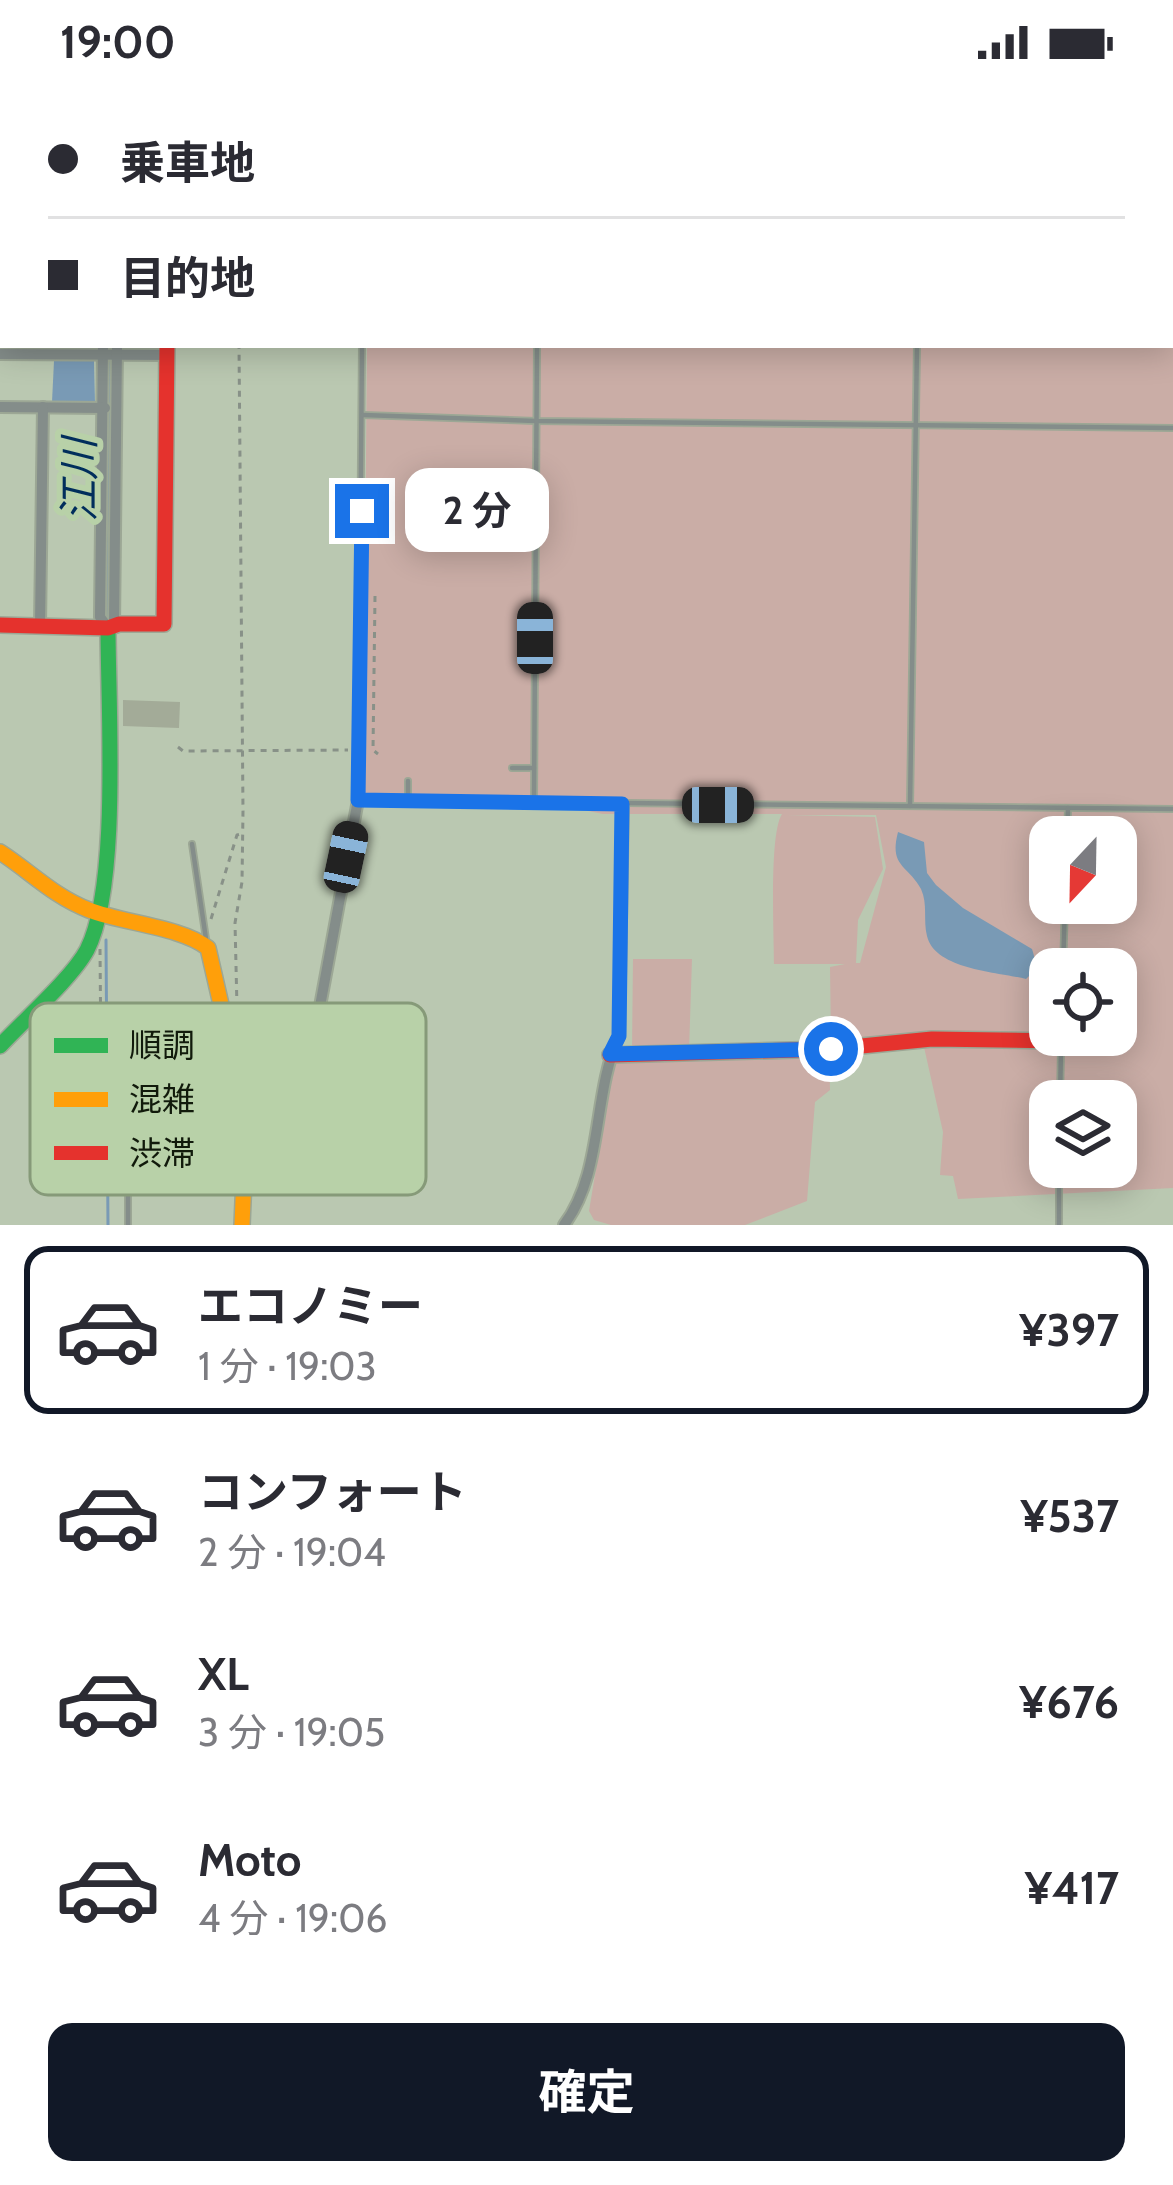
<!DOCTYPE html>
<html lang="ja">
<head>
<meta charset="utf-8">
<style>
  body { margin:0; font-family:Cabin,"Noto Sans JP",sans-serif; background:#f2f2f3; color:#2b2b33; height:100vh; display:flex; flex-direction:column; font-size:45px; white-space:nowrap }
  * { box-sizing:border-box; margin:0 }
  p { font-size:39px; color:#7c7c81 }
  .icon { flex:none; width:66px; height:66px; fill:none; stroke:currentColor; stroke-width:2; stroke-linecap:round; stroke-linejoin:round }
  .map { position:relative; height:1141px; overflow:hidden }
  .drawer { display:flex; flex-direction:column; background:#fff; flex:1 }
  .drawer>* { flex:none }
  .top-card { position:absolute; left:0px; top:0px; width:1173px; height:264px; box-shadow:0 6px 30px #0003; display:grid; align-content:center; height:264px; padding:0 48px; background:#fff }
  .needle { width:78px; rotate:202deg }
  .tools { position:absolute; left:1029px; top:732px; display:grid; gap:24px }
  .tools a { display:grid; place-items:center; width:108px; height:108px; border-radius:24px; background:#fff; box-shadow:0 6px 30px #0003; font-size:60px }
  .end { position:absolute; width:54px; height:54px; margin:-27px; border:15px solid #1a73e8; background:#fff; box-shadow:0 0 0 6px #fff }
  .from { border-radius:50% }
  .bubble { position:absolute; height:84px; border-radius:24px; background:#fff; box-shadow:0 6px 30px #0003; font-size:39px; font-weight:700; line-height:84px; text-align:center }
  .car { position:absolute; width:36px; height:72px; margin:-36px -18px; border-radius:15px; box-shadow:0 0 9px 3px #0007; background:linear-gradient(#222 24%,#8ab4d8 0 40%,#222 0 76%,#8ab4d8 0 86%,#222 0) }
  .top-card b { display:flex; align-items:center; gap:42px; height:114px; font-size:45px }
  .top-card b+b { border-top:3px solid #e1e1e2 }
  .top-card i { width:30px; height:30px; background:#2b2b33 }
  ul { padding:21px 0 0; list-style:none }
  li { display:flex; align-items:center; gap:36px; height:168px; margin:0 24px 18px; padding:0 24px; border:6px solid transparent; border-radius:24px }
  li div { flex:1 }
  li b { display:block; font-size:45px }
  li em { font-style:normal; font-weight:700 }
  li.selected { border-color:#111827 }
  li>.icon { width:108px; height:108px; stroke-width:1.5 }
  .cta { display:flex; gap:24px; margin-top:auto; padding:24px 48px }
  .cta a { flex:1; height:138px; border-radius:24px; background:#111827; color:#fff; font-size:48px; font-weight:700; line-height:138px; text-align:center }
  .status { display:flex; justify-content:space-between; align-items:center; height:84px; padding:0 60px; background:#fff; direction:ltr }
  .status svg { height:33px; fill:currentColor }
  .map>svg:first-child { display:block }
  .green { fill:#caada6; fill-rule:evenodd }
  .water { fill:#799ab5 }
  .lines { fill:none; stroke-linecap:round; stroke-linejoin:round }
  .stream { stroke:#799ab5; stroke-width:3 }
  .building { fill:#a3ab98 }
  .lane-casing { stroke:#9ca795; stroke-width:8 }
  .street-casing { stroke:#9ca795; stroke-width:14 }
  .fast-casing { stroke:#9ca795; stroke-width:18 }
  .slow-casing { stroke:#9ca795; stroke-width:18 }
  .jam-casing { stroke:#9ca795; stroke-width:18 }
  .path { stroke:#889188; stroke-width:3; stroke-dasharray:6 6; stroke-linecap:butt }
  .lane { stroke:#848d8a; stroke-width:4.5 }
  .street { stroke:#848d8a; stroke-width:10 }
  .fast { stroke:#30b455; stroke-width:15 }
  .slow { stroke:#ff9f0a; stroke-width:15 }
  .jam { stroke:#e5322d; stroke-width:15 }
  .route { stroke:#1a73e8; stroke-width:15 }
  .labels { text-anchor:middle; stroke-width:12; stroke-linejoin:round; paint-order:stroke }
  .water-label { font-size:42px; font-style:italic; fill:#012e5c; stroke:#b8d1a8 }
  .key { fill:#b8d1a8; stroke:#869a79; stroke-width:3 }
  .key-label { font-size:33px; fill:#111a0b }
</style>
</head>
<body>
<div class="status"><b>19:00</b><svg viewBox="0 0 49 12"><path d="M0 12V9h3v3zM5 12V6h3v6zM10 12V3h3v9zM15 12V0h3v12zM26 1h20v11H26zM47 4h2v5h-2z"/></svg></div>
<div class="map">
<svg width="1173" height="1141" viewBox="0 0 1173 1141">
  <rect width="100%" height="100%" fill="#bac8b1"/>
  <g class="green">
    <path d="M 369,0 L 1173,0 L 1173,1104 L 958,1115 L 953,1092 L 940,1091 L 943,1048 L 924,963 L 831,955 L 830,883 L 845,880 L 774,880 C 774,849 769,750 782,730 L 603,730 L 534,716 L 363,709 L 367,261 L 1170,261 L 1170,3 ZM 786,731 L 876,731 L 886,783 L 860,879 L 856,879 L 858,836 L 883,785 L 875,733 ZM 1050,753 L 1116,753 L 1116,819 L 1050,819 ZM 1050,885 L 1116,885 L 1116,951 L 1050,951 ZM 1050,1017 L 1116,1017 L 1116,1083 L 1050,1083 Z"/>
    <polygon points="633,875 692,875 689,967 632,966"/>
    <polygon points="829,969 830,1006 815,1018 807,1117 745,1141 611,1141 594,1136 589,1127 614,977"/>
  </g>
  <g class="water">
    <polygon points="54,277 94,277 95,319 52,318"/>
    <path d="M 898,748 L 924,758 L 927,789 L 936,801 L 963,824 L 1032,865 C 1036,876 1036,887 1026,895 C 999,888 935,886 927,852 C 923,836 928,820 921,805 C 907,780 889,783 898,748 Z"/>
  </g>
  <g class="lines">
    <g class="stream">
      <polyline points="111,3 111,0"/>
      <polyline points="108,531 109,275"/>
      <polyline points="106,856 108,1141"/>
    </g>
  </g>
  <polygon class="building" points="123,616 180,618 179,644 123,642"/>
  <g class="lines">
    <g class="lane-casing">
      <g id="lane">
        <polyline points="364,3 365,0"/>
        <polyline points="539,3 539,0"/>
        <polyline points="923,3 924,0"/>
        <polyline points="362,261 358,716 1173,725"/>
        <polyline points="363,331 536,337 1173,344"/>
        <polyline points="512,684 534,684"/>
        <polyline points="408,716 408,697"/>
        <polyline points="534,716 537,261"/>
        <polyline points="910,722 917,261"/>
        <polyline points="1067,753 1068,724"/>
        <polyline points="192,760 206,855"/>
        <polyline points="1063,885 1065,819"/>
        <polyline points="1060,1017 1061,963"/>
        <polyline points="102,1096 128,1096 128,1141"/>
        <polyline points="1059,1141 1059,1083"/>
      </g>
    </g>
    <g class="street-casing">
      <g id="street">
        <polyline points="44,3 44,0"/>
        <polyline points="104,3 104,0"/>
        <polyline points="118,3 118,0"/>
        <polyline points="169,3 169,0"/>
        <polyline points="0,44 3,44"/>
        <polyline points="103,261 100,533 108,544"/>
        <polyline points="0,270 167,271"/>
        <polyline points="0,323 105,324"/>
        <polyline points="40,542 43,323"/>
        <polyline points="114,542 117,261"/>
        <polyline points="238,964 296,958 316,944 358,716"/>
        <path d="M 564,1141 C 604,1087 592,1011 619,952 L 623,720"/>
      </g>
    </g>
    <g class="fast-casing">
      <path id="fast" d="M 0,962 C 23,937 72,894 87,866 C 120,801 108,623 108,544"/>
    </g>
    <g class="slow-casing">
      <path id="slow" d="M 0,768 C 31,788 53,812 89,826 C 122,839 182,843 208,864 L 228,951 L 238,964 L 245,1070 L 242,1141"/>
    </g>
    <g class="jam-casing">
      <g id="jam">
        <polyline points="0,541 108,544 119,540 164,540 167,261"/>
        <polyline points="610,971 831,965 932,955 1061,957"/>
      </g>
    </g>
    <g class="path">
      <polyline points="239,0 239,3"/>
      <polyline points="268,3 269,0"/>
      <polyline points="375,512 373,666 378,670"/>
      <polyline points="178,663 183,667 348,666"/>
      <polyline points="211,835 237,751 241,750"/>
      <polyline points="100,865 102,1088"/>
      <polyline points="237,924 235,839 242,798 243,727 239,261"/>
    </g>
    <use href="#lane" class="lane"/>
    <use href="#street" class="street"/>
    <use href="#fast" class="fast"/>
    <use href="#slow" class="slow"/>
    <use href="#jam" class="jam"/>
  </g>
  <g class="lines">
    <polyline class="route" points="362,427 358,716 622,720 619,952 610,970 831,965"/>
  </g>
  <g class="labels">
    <g class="water-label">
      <text transform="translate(79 396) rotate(-90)" y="15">江川</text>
    </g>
  </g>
  <rect x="30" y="919" width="396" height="192" rx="18" class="key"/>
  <rect x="54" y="954" width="54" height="15" fill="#30b455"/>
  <rect x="54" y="1008" width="54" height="15" fill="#ff9f0a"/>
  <rect x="54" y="1062" width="54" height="14" fill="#e5322d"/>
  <g class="key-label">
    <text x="129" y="973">順調</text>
    <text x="129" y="1027">混雑</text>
    <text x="129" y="1081">渋滞</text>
  </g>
</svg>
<div class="tools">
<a><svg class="needle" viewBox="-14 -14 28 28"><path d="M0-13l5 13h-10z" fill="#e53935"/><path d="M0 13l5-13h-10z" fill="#7c7c81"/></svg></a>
<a><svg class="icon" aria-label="locate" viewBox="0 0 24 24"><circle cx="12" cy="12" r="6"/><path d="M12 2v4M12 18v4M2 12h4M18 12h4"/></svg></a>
<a><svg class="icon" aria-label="layers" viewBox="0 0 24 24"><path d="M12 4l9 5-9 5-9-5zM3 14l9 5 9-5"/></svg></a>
</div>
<i class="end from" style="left:831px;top:965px"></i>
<i class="end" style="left:362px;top:427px"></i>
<div class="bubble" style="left:405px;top:384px;width:144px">2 分</div>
<i class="car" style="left:535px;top:554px;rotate:0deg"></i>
<i class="car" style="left:718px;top:721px;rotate:90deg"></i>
<i class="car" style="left:346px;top:773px;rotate:12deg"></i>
<div class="top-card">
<b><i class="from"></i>乗車地</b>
<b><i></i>目的地</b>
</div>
</div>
<section class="drawer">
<ul>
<li class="selected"><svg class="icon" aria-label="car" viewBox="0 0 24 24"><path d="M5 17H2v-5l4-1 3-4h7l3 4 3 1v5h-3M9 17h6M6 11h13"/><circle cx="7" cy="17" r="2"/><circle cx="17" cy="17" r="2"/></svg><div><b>エコノミー</b><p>1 分 · 19:03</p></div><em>¥397</em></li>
<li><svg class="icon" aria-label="car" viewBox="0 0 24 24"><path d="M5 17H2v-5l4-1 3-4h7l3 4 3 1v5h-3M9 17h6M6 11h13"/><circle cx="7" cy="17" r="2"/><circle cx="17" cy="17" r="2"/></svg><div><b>コンフォート</b><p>2 分 · 19:04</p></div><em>¥537</em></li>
<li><svg class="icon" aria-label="car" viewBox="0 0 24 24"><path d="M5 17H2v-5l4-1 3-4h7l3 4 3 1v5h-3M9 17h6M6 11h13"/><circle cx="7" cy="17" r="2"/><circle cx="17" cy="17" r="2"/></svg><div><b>XL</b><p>3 分 · 19:05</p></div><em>¥676</em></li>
<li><svg class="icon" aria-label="car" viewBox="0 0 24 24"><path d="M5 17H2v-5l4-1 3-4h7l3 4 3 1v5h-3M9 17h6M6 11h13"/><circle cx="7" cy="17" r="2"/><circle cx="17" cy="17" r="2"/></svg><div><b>Moto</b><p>4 分 · 19:06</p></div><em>¥417</em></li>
</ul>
<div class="cta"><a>確定</a></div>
</section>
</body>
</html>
